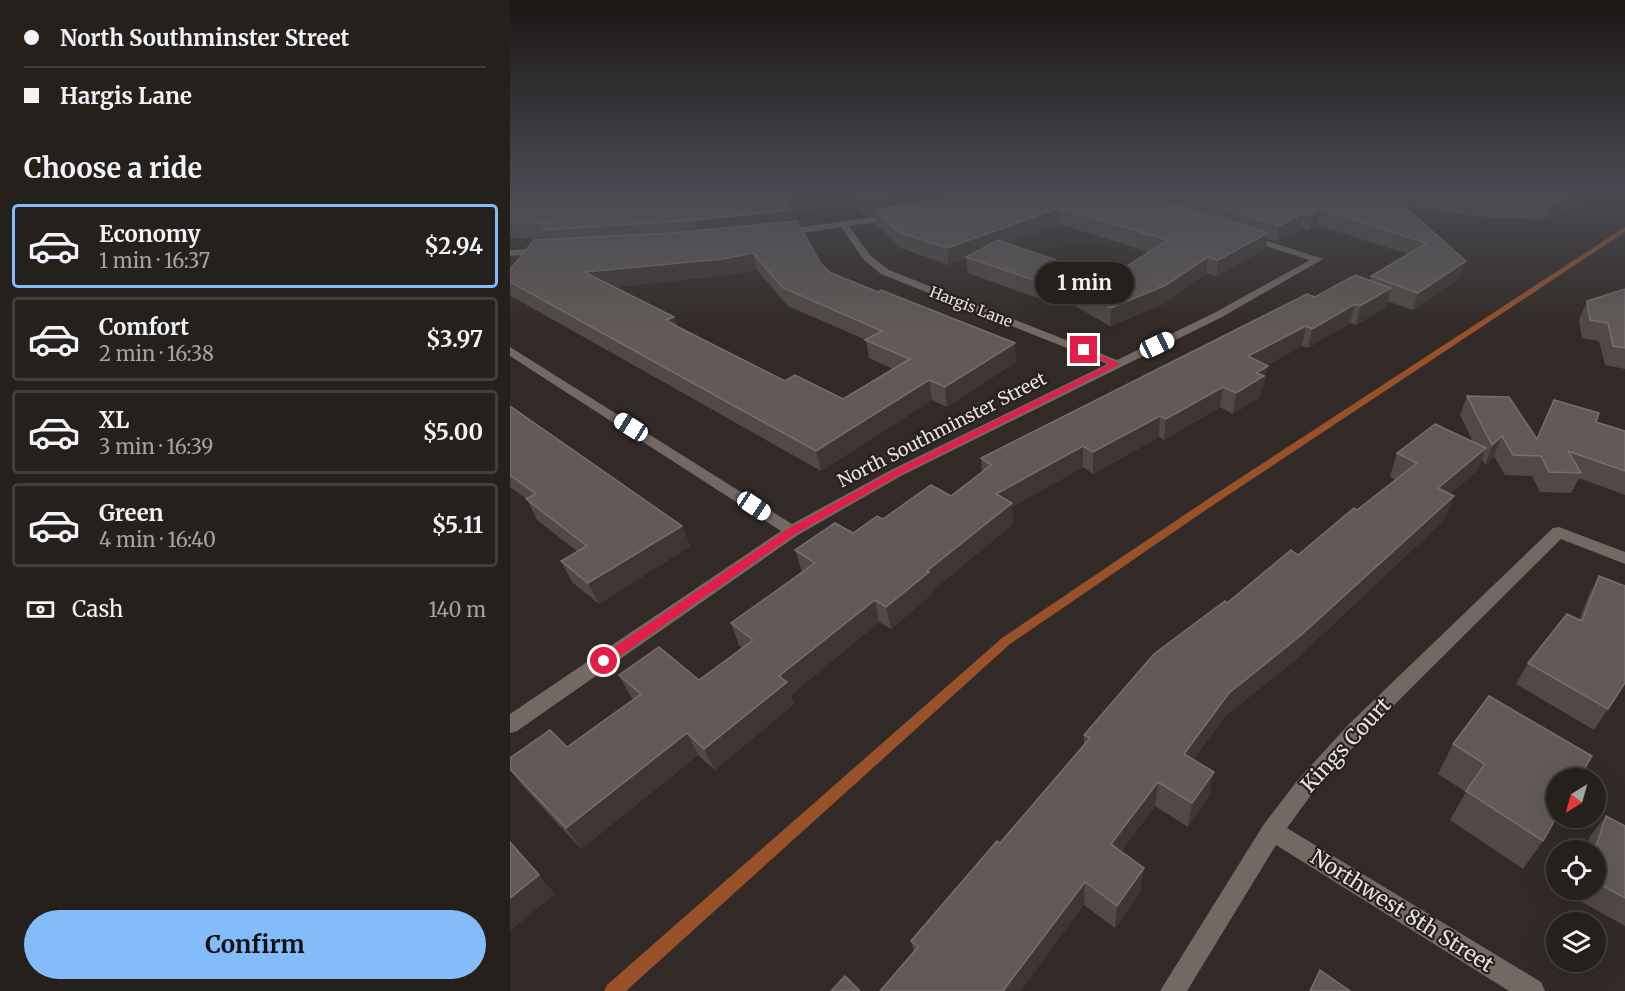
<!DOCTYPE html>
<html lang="en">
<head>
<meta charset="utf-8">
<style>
  body { margin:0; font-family:Merriweather,serif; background:#322d29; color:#f1f3f6; height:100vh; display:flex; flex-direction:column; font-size:22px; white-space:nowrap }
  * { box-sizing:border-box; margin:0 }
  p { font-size:20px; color:#a4a3a3 }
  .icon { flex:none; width:33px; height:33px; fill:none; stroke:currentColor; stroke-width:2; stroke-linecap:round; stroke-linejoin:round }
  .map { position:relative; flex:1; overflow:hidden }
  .side { display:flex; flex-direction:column; background:#26201c; width:510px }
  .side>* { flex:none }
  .guide { display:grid; align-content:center; height:132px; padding:0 24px; background:#26201c }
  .needle { width:39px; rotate:217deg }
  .tools { position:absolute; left:1036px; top:768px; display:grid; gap:12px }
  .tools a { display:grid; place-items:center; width:60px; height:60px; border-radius:50%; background:#26201c; box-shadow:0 6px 24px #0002,0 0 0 2px #423e3b; font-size:30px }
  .end { position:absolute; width:27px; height:27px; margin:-14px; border:8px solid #e11d48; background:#fff; box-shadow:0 0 0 3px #fff }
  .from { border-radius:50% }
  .bubble { position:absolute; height:42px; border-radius:21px; background:#26201c; box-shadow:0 6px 24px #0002,0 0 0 2px #423e3b; font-size:20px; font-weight:700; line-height:42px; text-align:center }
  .car { position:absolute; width:18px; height:36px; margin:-18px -9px; border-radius:8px; box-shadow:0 0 4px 2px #0007; background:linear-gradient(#fff 24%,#345 0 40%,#fff 0 76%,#345 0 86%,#fff 0) }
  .guide b { display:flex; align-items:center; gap:21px; height:57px; font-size:22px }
  .guide b+b { border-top:2px solid #423e3b }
  .guide i { width:15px; height:15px; background:#f1f3f6 }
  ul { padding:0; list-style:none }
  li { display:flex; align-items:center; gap:18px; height:84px; margin:0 12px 9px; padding:0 12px; border:3px solid #423e3b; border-radius:6px }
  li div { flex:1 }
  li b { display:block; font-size:22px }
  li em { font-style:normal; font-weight:700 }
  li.on { border-color:#84bcfb }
  li>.icon { width:54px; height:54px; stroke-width:1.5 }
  h2 { padding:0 24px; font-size:27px; line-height:72px }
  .pay { display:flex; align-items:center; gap:15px; height:66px; padding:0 24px; font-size:22px }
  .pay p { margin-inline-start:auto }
  .button { display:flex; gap:12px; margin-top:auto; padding:12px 24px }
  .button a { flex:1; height:69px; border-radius:36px; background:#84bcfb; color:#111; font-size:24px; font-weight:700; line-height:69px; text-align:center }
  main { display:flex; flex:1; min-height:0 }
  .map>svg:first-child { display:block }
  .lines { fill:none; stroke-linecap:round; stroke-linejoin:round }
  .stream { fill:#99512a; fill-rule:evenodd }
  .street { fill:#726964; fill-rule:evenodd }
  .wall { fill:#514946; fill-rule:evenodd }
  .shaded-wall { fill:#3e3632 }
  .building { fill:#615a56; stroke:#766f6c; stroke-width:1.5; fill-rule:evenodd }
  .route { fill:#e11d48 }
  .labels { text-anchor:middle; stroke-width:4.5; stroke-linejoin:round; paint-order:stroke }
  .far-street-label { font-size:15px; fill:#e7e2df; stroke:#28201d }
  .street-label { font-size:18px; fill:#e7e2df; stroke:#28201d }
  .near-street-label { font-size:21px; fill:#e7e2df; stroke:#28201d }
</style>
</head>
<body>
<main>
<section class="side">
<div class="guide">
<b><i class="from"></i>North Southminster Street</b>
<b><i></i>Hargis Lane</b>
</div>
<h2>Choose a ride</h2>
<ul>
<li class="on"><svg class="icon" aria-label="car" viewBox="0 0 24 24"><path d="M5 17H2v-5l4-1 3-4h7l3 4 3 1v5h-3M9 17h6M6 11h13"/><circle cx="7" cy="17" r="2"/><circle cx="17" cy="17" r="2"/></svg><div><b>Economy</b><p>1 min · 16:37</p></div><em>$2.94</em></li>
<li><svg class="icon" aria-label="car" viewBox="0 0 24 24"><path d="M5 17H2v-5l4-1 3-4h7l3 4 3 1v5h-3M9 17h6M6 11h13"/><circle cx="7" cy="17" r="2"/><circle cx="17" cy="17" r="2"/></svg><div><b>Comfort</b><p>2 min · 16:38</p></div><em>$3.97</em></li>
<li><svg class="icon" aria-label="car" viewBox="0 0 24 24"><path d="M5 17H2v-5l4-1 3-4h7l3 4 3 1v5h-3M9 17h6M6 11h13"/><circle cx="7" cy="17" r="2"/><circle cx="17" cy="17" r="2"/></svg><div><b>XL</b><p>3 min · 16:39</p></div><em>$5.00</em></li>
<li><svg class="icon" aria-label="car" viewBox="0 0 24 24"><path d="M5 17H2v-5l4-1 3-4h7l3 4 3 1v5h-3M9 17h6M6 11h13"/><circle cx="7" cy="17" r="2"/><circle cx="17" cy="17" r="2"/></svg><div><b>Green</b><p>4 min · 16:40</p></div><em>$5.11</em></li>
</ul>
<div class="pay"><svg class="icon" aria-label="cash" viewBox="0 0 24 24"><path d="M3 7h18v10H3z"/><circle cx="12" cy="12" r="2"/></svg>Cash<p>140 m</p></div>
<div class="button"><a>Confirm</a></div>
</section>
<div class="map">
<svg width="1115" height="991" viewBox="0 0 1115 991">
  <rect width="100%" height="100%" fill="#322a26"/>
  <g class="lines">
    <polygon class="stream" points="1115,227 1115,232 709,501 500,644 116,991 94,991 97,985 492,638 701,497"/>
    <g class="street">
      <polygon points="385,214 390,217 388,219 339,226 360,255 379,270 607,360 704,313 800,260 733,239 733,235 739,235 813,259 712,317 391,476 288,535 7,731 0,733 0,714 271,531 0,356 0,347 282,524 381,470 597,364 371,274 353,259 331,227 272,236 267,233 272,230"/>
      <polygon points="33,248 38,251 36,253 0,256 0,250"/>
      <polygon points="1049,527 1115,552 1115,564 1051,539 853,736 801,795 777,828 1031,982 1035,991 999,991 766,845 677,991 650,991 754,824 787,781 839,724 1043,528"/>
    </g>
  </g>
  <g class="wall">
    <path d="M 0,192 L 1087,192 L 1084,199 L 1037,219 L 981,218 L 894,207 L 950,278 L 903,310 L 877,301 L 876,307 L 846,325 L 840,323 L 798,348 L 792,346 L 757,365 L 754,386 L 752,387 L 750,397 L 723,414 L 710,407 L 654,440 L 649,437 L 583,474 L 573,467 L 502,507 L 503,524 L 422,591 L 422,594 L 381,629 L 369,622 L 281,695 L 284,704 L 205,770 L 188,755 L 71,849 L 11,784 L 0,770 L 0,769 L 57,747 L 123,699 L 121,697 L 109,675 L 189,680 L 232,648 L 229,645 L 221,623 L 292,572 L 285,550 L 343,533 L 373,519 L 441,496 L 472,472 L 471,458 L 805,297 L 860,281 L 861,276 L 898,254 L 807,225 L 799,230 L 791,228 L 767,242 L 757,239 L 755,249 L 706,277 L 696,273 L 655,303 L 600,326 L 553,299 L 544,304 L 458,273 L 456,258 L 438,265 L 391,248 L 367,226 L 365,215 L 357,217 L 344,204 L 281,212 L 283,221 L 311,264 L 321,273 L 506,362 L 437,407 L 422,400 L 311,471 L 1,296 L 0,294 L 0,270 L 37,239 L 0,238 ZM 549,224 L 639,252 L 598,278 L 497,243 ZM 247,270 L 278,306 L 356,340 L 359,358 L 383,369 L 333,399 L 275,381 L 167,326 L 164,317 L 104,287 L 217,275 Z"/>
    <polygon points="1115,289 1115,369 1095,365 1089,341 1072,338 1069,319 1077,301"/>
    <polygon points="957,396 1027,439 1086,422 1115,431 1115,495 1069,478 1061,493 1030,492 1022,476 995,475 984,456 975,465 972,459 967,471 940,494 944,496 934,520 784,661 714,717 683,760 699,796 678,827 645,806 611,851 631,891 605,928 574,905 404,952 401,941 490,843 574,745 574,735 717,603 788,555 847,510 885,480 880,477 887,453 963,442 950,415"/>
    <polygon points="0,406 172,526 180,546 89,604 62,582 51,561 68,552 27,520 17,499 0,487"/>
    <polygon points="1089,576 1115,683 1084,730 1006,684 1018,663 1069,620 1078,597"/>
    <polygon points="979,696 1033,841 1013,869 940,820 956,792 928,774 943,744"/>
    <polygon points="1096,816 1115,826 1115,926 1061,896 1063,890 1086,890 1086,850 1076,850 1080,836"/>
  </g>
  <g class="shaded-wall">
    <polygon points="313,192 343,192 344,204 281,212 284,226 190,236 185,220 274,197"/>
    <polygon points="404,192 487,192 365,210 365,215 357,217 355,201"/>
    <polygon points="1069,192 1087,192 1084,199 1037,219 1042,203"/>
    <polygon points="549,208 549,224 458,257 456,257 456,258 438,265 437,248"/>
    <polygon points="810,209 807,225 799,230 802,215"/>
    <polygon points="794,213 791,228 767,242 769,226"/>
    <polygon points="758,233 755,249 706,277 708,260"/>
    <polygon points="243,253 247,270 217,275 81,289 74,272"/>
    <polygon points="698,257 696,273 655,303 600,326 601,308"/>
    <polygon points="956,261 950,278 903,310 908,293"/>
    <polygon points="552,282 553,299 544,304 544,287"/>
    <polygon points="881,288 876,307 846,325 850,306"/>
    <polygon points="845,304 840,323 798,348 802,329"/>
    <polygon points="164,317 170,335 156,320"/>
    <polygon points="796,326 792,346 735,376 738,356"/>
    <polygon points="505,343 506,362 437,407 435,387"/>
    <polygon points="758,366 754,386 752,387 750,397 723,414 726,393 746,373"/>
    <polygon points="419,380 422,400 311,471 306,451"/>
    <polygon points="713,387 710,407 654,440 656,419"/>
    <polygon points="650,416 649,437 583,474 583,452"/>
    <polygon points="992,436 984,456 975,465 982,445"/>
    <polygon points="573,446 573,467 502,507 503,524 422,591 422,594 381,629 376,607 417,571 486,494"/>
    <polygon points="976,448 967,471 919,512 928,488"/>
    <polygon points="944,496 934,520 784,661 714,717 670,778 674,754 719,693"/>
    <polygon points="172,526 180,546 89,604 78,583"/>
    <polygon points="365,600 369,622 281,695 284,704 205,770 194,749 269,676"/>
    <polygon points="177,733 188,755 71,849 56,828"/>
    <polygon points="704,772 699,796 678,827 682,803"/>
    <polygon points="648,782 645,806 599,868 601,844"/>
    <polygon points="634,868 631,891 605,928 607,906"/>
    <polygon points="29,875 45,894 0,931 0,898"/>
    <polygon points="575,882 574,905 511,991 493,991"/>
  </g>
  <g class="building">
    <polygon points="0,192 313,192 274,197 281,210 185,220 33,230 38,223 0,222"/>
    <polygon points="346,192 404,192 355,201"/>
    <polygon points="465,192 633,192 662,204 758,233 708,260 698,257 656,285 601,308 552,282 544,287 456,257 488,240 598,278 658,240 549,208 437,248 388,232 365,210 450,196"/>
    <polygon points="659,192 878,192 956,261 908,293 861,276 917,243 810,209 802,215 794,213 769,226"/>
    <polygon points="905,192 1069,192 1042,203 986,203"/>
    <path d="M 287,221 L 311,264 L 321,273 L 368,292 L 371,290 L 505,343 L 435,387 L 419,380 L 306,451 L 0,282 L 0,270 L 24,240 L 162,233 ZM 243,253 L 273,288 L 372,331 L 355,340 L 400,359 L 333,399 L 285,375 L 275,381 L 168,327 L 156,320 L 164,317 L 74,272 L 213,259 Z"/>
    <polygon points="845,275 881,288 850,306 845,304 802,329 796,326 738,356 758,366 746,373 754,376 726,393 713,387 656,419 650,416 583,452 573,446 486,494 502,503 417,571 419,572 376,607 365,600 269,676 277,682 194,749 177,733 56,828 0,769 0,758 40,730 57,747 131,694 109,675 149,647 189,680 243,640 221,623 305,563 285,550 325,523 343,533 367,516 373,519 421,485 441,496 481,465 471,458 797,294 805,297"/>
    <polygon points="1115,289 1115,348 1103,346 1098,323 1080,320 1077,301"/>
    <polygon points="957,396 999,397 1027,439 1044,400 1089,413 1086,422 1115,431 1115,471 1058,451 1071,473 1039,472 1031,456 1003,455 992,436 982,445"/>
    <polygon points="0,406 172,526 78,583 51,561 77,546 16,499 26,494 0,475"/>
    <polygon points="925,424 976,448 928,488 944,496 790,636 719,693 674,754 704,772 682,803 648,782 601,844 634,868 607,906 575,882 493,991 370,991 408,947 401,941 487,841 490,843 580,738 574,735 644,654 715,601 717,603 781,550 788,555 844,508 847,510 907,463 887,453"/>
    <polygon points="1089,576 1115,586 1115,683 1098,709 1018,663 1057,614 1072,621"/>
    <polygon points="979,696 1082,756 1069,778 1047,778 1047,816 1033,841 956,791 975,764 943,744"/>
    <polygon points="1096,816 1115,826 1115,898 1086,882 1086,850 1085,850"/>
    <polygon points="0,842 29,875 0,898"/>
    <polygon points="810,970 840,991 800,991"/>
    <polygon points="335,976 350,991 321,991"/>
  </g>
  <linearGradient id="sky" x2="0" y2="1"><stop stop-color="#1c1715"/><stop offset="0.58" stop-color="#494a52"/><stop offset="1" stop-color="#494a52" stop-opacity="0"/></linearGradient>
  <rect width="1115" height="331" fill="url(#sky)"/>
  <polygon class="route" points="572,349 577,349 610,364 389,475 285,534 98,664 90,664 90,657 278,529 383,471 600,364 572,352"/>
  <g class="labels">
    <g class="far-street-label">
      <text transform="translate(461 307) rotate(21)" y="5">Hargis Lane</text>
    </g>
    <g class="street-label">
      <text transform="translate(432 430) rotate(-27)" y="6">North Southminster Street</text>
    </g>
    <g class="near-street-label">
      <text transform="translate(836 745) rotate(-47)" y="7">Kings Court</text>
      <text transform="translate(892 911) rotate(32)" y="7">Northwest 8th Street</text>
    </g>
  </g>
</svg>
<div class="tools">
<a><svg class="needle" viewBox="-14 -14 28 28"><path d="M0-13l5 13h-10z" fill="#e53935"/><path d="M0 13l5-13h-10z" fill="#a4a3a3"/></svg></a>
<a><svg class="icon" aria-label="locate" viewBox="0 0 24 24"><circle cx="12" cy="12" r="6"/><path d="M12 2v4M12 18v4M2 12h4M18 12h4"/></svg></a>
<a><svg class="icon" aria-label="layers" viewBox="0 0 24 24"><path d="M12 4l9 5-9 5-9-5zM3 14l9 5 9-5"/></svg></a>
</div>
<i class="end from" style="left:94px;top:661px"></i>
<i class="end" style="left:574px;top:350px"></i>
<div class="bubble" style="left:525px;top:262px;width:99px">1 min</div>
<i class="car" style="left:647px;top:345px;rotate:65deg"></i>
<i class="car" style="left:121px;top:427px;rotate:302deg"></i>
<i class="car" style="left:244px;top:506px;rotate:124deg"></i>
</div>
</main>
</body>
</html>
